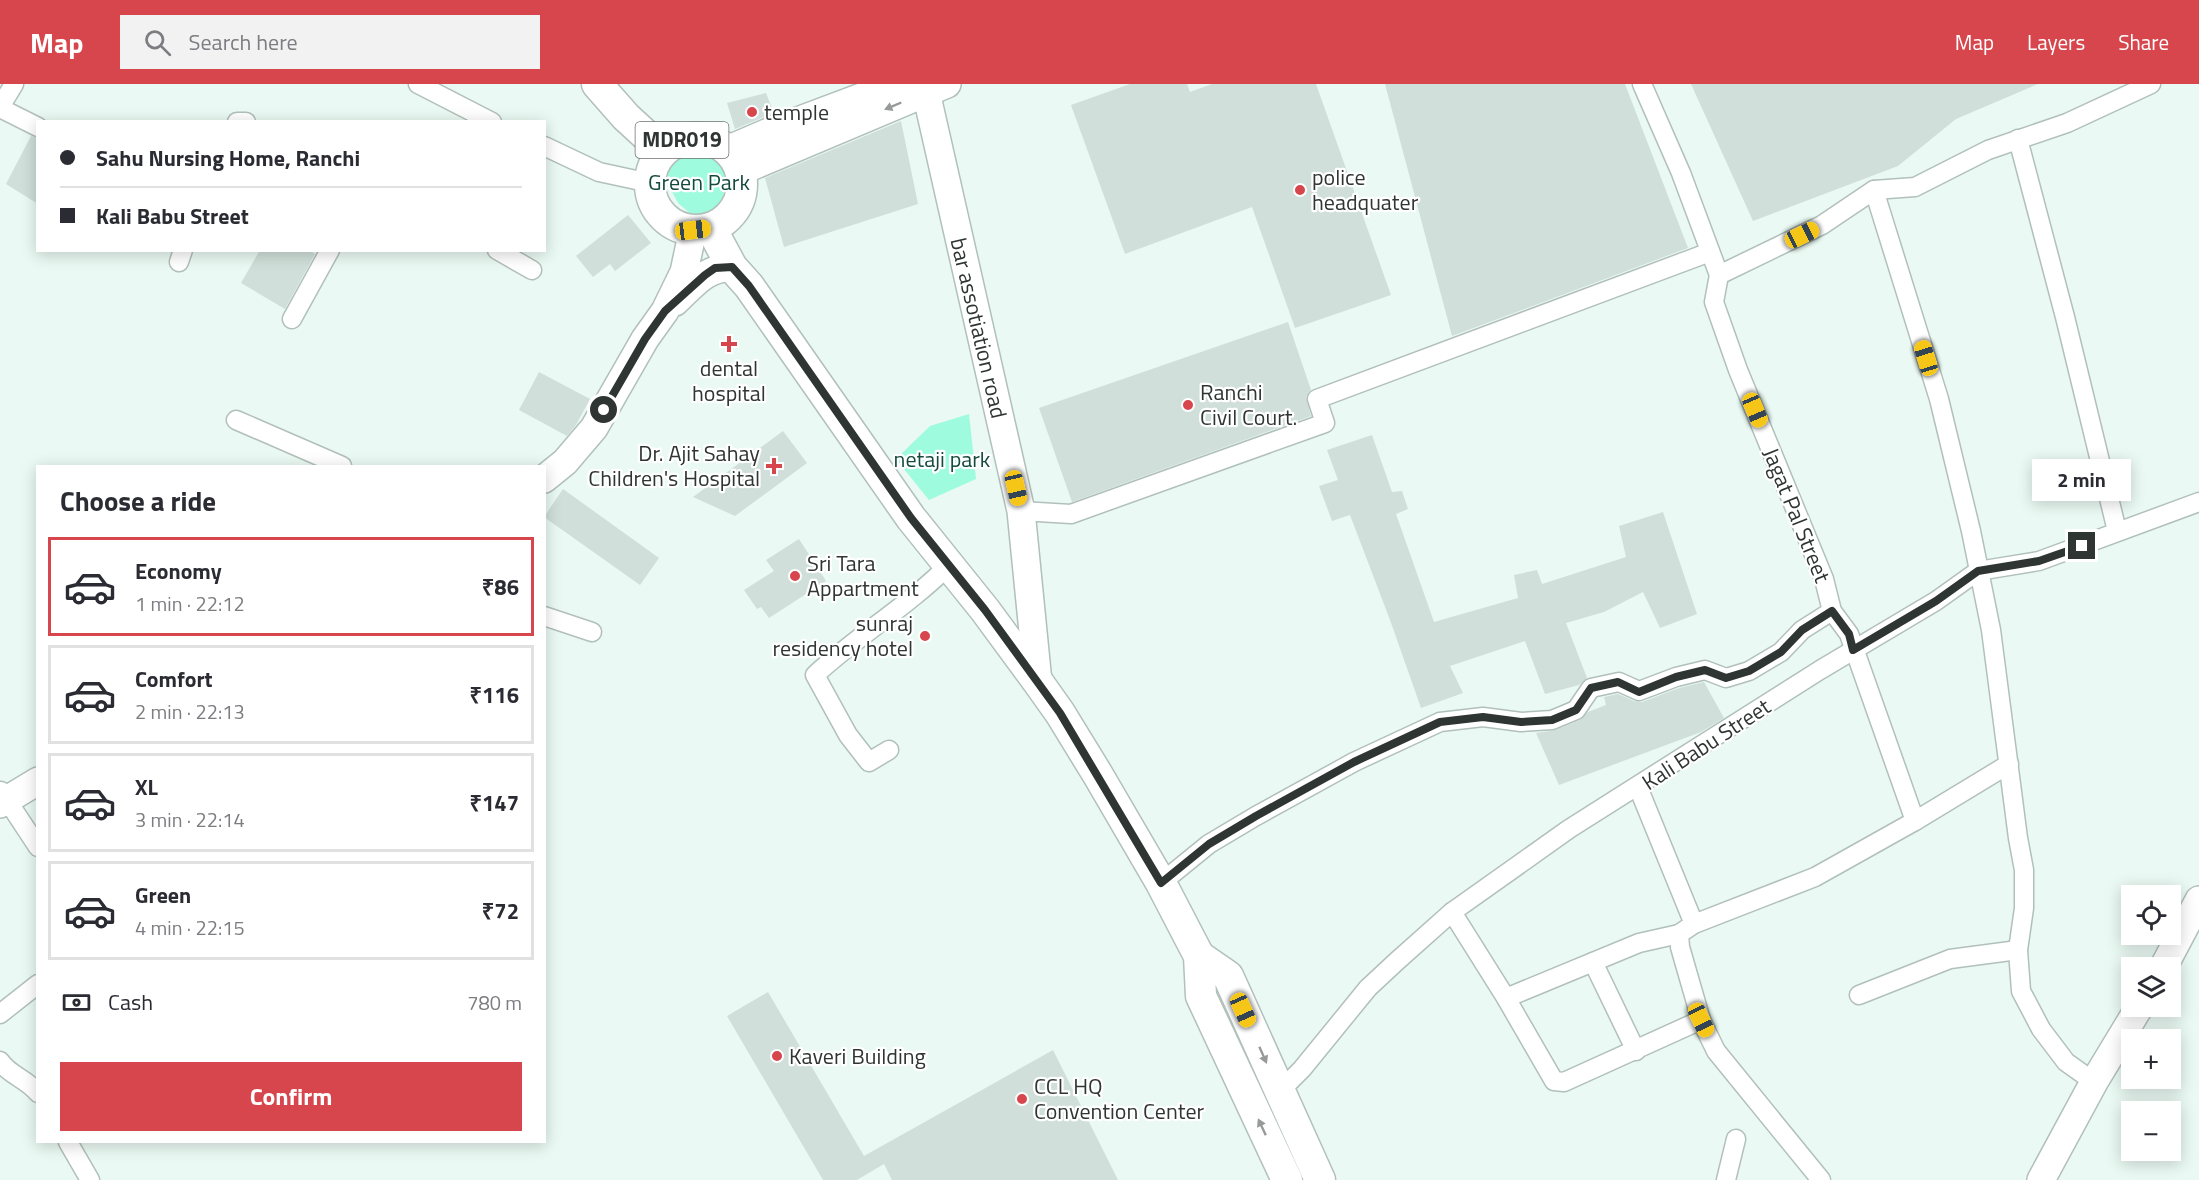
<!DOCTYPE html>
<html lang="en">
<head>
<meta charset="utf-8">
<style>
  body { margin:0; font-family:"Titillium Web",sans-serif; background:#f2f2f3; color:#2b2b33; height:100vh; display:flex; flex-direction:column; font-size:22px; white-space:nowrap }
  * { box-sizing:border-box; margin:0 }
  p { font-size:20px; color:#7c7c81 }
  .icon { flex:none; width:33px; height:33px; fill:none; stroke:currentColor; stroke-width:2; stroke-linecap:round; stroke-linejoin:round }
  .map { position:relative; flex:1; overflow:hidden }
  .details { position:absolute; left:36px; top:381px; width:510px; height:678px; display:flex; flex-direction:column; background:#fff; border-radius:0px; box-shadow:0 3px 15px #0003 }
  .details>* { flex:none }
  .banner { position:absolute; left:36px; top:36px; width:510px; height:132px; border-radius:0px; box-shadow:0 3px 15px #0003; display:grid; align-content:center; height:132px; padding:0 24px; background:#fff }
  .buttons { position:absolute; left:2121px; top:801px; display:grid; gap:12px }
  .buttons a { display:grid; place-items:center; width:60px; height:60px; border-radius:0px; background:#fff; box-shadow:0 3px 15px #0003; font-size:30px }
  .end { position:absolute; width:27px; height:27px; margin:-14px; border:8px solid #2f3532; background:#fff; box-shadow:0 0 0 3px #fff }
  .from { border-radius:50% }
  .bubble { position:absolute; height:42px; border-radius:0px; background:#fff; box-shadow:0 3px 15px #0003; font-size:20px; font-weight:700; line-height:42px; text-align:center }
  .car { position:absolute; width:18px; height:36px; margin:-18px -9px; border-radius:8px; box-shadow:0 0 4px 2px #0007; background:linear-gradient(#f5c518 24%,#345 0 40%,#f5c518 0 76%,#345 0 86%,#f5c518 0) }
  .banner b { display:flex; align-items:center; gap:21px; height:57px; font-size:22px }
  .banner b+b { border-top:2px solid #e1e1e2 }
  .banner i { width:15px; height:15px; background:#2b2b33 }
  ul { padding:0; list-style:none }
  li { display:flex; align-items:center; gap:18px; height:99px; margin:0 12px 9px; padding:0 12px; border:3px solid #e1e1e2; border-radius:0px }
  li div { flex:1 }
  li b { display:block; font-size:22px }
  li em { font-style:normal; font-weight:700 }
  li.selected { border-color:#d6464c }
  li>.icon { width:54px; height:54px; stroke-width:1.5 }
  h2 { padding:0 24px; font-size:27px; line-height:72px }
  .pay { display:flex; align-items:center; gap:15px; height:66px; padding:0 24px; font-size:22px }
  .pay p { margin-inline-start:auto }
  .action { display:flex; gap:12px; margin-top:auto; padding:12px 24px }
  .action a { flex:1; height:69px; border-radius:0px; background:#d6464c; color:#fff; font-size:24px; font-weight:700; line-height:69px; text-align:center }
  header { display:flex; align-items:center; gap:36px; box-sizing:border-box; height:84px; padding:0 30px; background:#d6464c; color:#fff }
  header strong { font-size:28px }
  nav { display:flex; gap:33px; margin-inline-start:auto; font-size:21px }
  .search { width:420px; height:54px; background:#f2f2f3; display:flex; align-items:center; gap:15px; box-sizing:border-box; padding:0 21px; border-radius:0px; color:#7c7c81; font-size:22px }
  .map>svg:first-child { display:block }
  .green { fill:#9efbdd }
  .building { fill:#d0dfd9 }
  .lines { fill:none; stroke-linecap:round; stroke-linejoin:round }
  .minor-casing { stroke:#b1c0ba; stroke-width:21 }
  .secondary-casing { stroke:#b1c0ba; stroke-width:30 }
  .primary-casing { stroke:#b1c0ba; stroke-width:33 }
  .minor { stroke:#fff; stroke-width:18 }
  .secondary { stroke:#fff; stroke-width:27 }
  .primary { stroke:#fff; stroke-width:30 }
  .oneway { fill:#979a98 }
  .route { stroke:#2f3532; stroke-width:8 }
  .poi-dot { fill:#d6464c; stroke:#fff; stroke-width:2 }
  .labels { text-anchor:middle; stroke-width:4.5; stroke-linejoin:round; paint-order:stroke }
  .shield { fill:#fff; stroke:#6d7270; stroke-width:1.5 }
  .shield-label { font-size:21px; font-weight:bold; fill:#2f3532 }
  .poi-label { font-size:22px; fill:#2f3532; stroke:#fff; text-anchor:start }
  .park-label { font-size:22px; fill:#144b3d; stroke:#fff }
  .street-label { font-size:22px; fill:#2f3532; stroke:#fff }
</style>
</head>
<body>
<header>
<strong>Map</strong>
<div class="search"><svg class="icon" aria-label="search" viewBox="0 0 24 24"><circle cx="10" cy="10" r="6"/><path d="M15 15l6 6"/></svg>Search here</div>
<nav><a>Map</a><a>Layers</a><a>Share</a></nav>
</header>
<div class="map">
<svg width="2199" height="1096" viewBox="0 0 2199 1096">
  <rect width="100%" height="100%" fill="#eaf9f3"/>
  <g class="green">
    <path d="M 680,63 L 717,76 C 736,103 723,122 698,136 L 678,119 L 664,92 L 668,69 Z"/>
    <polygon points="969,330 976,395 929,416 896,375 930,342"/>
  </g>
  <g class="building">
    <polygon points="1130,0 1187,0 1190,8 1212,0 1316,0 1391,211 1295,244 1252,123 1125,170 1071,21"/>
    <polygon points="1385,0 1625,0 1688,164 1452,252"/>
    <polygon points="1691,0 2038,0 1956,35 1898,82 1753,137"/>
    <polygon points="766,9 774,29 735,45 727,19"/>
    <polygon points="901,37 918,120 784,163 765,94"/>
    <polygon points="31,52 38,54 38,120 6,100"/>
    <polygon points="628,131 651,159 615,187 610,180 593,193 576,172"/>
    <polygon points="260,166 309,166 315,170 285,225 241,199"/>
    <polygon points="1288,238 1311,306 1306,313 1311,332 1072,418 1039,324"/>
    <polygon points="539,288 590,315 576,341 567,352 519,326"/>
    <polygon points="783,347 807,379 735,432 693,413"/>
    <polygon points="1372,351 1392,408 1402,407 1408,425 1396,430 1434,538 1518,514 1514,491 1537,486 1542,500 1626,473 1619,442 1663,428 1697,530 1660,544 1643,508 1604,528 1566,539 1587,594 1579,601 1545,610 1525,557 1450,582 1463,609 1421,624 1390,536 1350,431 1332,437 1319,402 1338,396 1327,366"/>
    <polygon points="563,405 659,474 640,501 544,433"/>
    <polygon points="799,455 826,497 769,534 761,523 757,525 744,506 774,487 766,476"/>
    <polygon points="1704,598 1724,634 1701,648 1559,701 1536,649 1556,646 1580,636 1588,628 1606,621 1604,613 1618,610 1634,617 1642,618 1679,604"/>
    <polygon points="768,908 864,1072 1053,966 1118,1096 892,1096 884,1080 857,1096 823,1096 727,932"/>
  </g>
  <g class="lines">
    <g class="minor-casing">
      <g id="minor">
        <polyline points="418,0 492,38"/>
        <polyline points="1642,0 1681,89 1719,191 1822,141 1874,106 1915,103 1988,66 2067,39 2151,0"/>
        <polyline points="0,23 14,0"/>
        <polyline points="0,24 38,43"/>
        <polyline points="237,38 246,38"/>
        <polyline points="2018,55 2065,233 2117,447"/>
        <polyline points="544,62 599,88 650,99"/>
        <polyline points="1874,106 1939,315 1971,447 1991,546 2018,754 2024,786 2024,824 2018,866 2021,907 2041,945 2066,978 2094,998"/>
        <polyline points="497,166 532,186"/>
        <polyline points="179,178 183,166"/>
        <polyline points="1719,191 1714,218 1738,286 1824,495 1832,527 1849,550 1915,737"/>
        <polyline points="292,235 330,166"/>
        <polyline points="236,336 342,382"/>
        <polyline points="1021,427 1071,430 1325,339 1317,315 1710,168"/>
        <polyline points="544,532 592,548"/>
        <path d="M 889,666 L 869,678 L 848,651 L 815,591 C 857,552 908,522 949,481"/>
        <polyline points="1638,703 1694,840"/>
        <polyline points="1,707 38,763"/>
        <polyline points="1161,799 1209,760 1256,732 1354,678 1440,638 1483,633 1521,638 1552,636 1576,626 1591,604 1619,598 1639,607 1676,593 1705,586 1726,594 1749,587 1781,568 1802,546 1832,527"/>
        <polyline points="1452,828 1506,914 1554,997 1564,998 1701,936"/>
        <polyline points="1593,878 1636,967"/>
        <polyline points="1859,911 1950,875 2018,866"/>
        <polyline points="1506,914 1639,859 1679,850"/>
        <polyline points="0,930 38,900"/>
        <path d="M 0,977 C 9,991 27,995 38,1009"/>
        <polyline points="1279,1008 1302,985 1368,904 1397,877 1452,828 1569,745 1820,586 1936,517 1978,487 2039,477 2199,418"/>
        <polyline points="68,1058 90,1096"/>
        <polyline points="1726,1096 1736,1055"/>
        <polyline points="1821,1096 1716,967 1701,936 1680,863 1679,850 1694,840 1815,793 1915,737 2009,680"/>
      </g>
    </g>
    <g class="secondary-casing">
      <g id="secondary">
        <polyline points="922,0 926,8 1021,427 1038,598"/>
        <polyline points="727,66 771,47 896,0"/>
        <polyline points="741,87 947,0"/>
        <path d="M 675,218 C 695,200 703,185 732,183"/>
        <polyline points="544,395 565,378 594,344 645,255 665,227 684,188 693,146"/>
        <polyline points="0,720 38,697"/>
        <polyline points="2163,884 2199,816"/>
        <polyline points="2041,1096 2094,998 2140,922"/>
      </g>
    </g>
    <g class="primary-casing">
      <g id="primary">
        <polyline points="597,0 626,33 663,67"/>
        <circle cx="696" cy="100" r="46"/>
        <polyline points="711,144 732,183 749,202 911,434 985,526 1038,598 1060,629 1098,691 1161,799 1199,872 1201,912 1287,1096"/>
        <polyline points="1199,872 1228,892 1320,1096"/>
      </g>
    </g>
    <use href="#minor" class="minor"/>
    <use href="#secondary" class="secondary"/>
    <use href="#primary" class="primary"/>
  </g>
  <defs><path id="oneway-solid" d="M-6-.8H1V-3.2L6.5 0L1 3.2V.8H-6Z" transform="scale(1.5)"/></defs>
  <g class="oneway">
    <use href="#oneway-solid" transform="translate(893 22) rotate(157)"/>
    <use href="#oneway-solid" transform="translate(1263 971) rotate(66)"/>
    <use href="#oneway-solid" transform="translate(1262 1043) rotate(-115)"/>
  </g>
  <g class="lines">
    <polyline class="route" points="604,326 645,255 665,227 705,191 715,184 732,183 749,202 911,434 985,526 1060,629 1161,799 1209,760 1256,732 1354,678 1440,638 1483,633 1521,638 1552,636 1576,626 1591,604 1618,598 1639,608 1676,593 1705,586 1726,594 1749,587 1781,568 1802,546 1832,527 1849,550 1853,566 1936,517 1978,487 2039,477 2082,462"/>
  </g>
  <g class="poi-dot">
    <circle cx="752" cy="28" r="6"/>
    <circle cx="1300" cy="106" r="6"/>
    <path d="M726 251h6v6h6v6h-6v6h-6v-6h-6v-6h6z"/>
    <circle cx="1188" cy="321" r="6"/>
    <path d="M771 373h6v6h6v6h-6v6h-6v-6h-6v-6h6z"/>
    <circle cx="795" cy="492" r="6"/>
    <circle cx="925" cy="552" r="6"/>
    <circle cx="777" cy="972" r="6"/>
    <circle cx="1022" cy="1015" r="6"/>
  </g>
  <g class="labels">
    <rect class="shield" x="635.5" y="38" width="93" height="36" rx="4.5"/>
    <g class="shield-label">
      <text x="682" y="63">MDR019</text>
    </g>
    <g class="poi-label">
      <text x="764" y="36">temple</text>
      <text x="1312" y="101">police<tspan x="1312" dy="25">headquater</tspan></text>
      <text x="729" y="292" text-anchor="middle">dental<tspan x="729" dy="25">hospital</tspan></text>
      <text x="1200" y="316">Ranchi<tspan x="1200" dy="25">Civil Court.</tspan></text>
      <text x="760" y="377" text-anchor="end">Dr. Ajit Sahay<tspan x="760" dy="25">Children's Hospital</tspan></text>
      <text x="807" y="487">Sri Tara<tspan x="807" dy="25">Appartment</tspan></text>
      <text x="913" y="547" text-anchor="end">sunraj<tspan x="913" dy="25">residency hotel</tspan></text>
      <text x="789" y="980">Kaveri Building</text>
      <text x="1034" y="1010">CCL HQ<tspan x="1034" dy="25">Convention Center</tspan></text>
    </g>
    <g class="park-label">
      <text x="699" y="106">Green Park</text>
      <text x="942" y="383">netaji park</text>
    </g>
    <g class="street-label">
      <text transform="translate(979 244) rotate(77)" y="8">bar assotiation road</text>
      <text transform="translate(1797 431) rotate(68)" y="8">Jagat Pal Street</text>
      <text transform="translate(1706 660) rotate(-33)" y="8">Kali Babu Street</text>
    </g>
  </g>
</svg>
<div class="buttons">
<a><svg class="icon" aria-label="locate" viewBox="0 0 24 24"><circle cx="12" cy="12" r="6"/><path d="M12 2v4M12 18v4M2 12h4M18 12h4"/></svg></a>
<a><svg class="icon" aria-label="layers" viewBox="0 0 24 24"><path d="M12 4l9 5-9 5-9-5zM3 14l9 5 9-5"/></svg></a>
<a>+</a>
<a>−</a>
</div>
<i class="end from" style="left:604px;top:326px"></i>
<i class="end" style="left:2082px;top:462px"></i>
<div class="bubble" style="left:2032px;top:375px;width:99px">2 min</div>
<i class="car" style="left:693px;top:146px;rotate:83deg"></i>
<i class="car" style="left:1802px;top:151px;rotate:64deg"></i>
<i class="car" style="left:1926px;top:274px;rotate:343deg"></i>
<i class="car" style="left:1755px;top:326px;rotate:157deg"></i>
<i class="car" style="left:1016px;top:404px;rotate:167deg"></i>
<i class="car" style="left:1243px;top:926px;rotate:156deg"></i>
<i class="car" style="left:1701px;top:936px;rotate:155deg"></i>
<div class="banner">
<b><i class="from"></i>Sahu Nursing Home, Ranchi</b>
<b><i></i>Kali Babu Street</b>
</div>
<section class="details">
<h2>Choose a ride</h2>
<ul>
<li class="selected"><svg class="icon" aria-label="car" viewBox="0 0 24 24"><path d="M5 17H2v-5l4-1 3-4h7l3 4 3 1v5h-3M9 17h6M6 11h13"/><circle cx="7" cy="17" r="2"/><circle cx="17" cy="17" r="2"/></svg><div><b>Economy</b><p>1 min · 22:12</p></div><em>₹86</em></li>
<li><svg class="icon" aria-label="car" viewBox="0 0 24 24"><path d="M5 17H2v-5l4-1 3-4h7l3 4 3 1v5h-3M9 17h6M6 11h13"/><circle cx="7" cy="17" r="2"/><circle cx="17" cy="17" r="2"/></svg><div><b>Comfort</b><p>2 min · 22:13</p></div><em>₹116</em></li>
<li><svg class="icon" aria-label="car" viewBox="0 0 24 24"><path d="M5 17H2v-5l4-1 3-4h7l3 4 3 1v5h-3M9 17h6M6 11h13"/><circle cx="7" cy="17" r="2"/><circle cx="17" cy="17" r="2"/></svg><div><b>XL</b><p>3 min · 22:14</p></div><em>₹147</em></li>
<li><svg class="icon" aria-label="car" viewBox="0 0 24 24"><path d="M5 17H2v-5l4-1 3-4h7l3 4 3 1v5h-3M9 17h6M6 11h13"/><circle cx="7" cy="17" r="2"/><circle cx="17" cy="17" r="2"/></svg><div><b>Green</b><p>4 min · 22:15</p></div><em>₹72</em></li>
</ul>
<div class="pay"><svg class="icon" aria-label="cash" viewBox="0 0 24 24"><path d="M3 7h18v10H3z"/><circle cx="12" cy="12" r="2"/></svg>Cash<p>780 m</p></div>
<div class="action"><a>Confirm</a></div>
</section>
</div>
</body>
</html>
